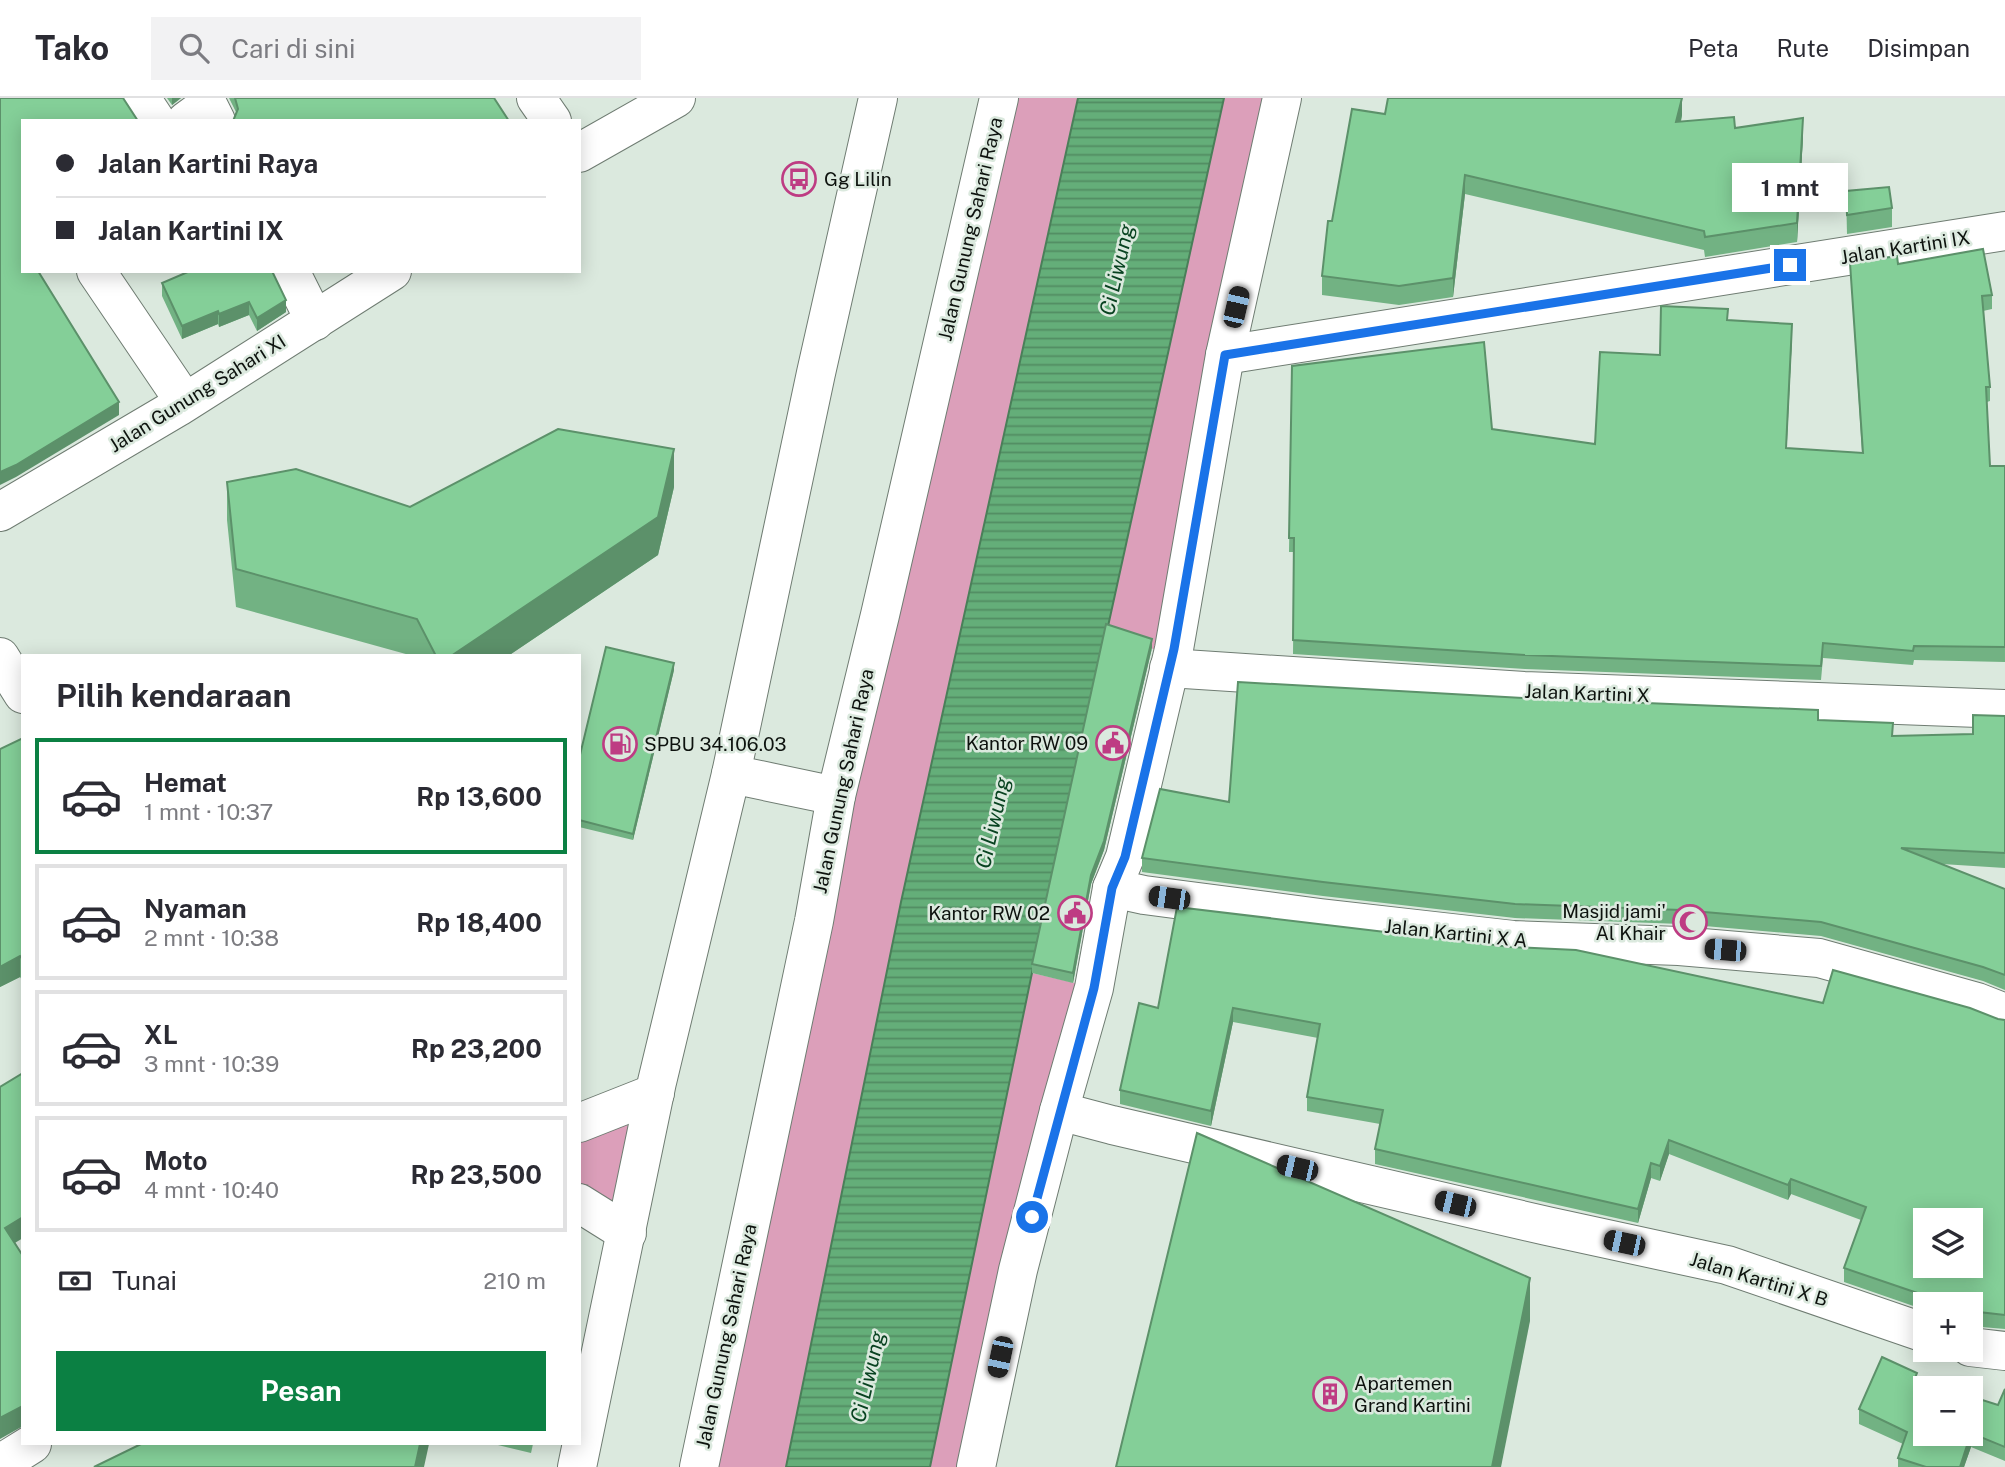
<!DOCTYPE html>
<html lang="id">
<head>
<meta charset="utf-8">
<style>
  body { margin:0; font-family:"Public Sans",sans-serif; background:#f2f2f3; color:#2b2b33; height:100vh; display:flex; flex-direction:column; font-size:26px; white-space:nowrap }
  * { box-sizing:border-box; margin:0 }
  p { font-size:23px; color:#7c7c81 }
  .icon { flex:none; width:38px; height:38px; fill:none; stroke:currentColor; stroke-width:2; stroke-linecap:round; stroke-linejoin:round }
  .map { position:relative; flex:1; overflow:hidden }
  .side { position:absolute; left:21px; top:556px; width:560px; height:791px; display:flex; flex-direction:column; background:#fff; border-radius:0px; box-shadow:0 4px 18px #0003 }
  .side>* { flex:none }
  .hud { position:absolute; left:21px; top:21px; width:560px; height:154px; border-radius:0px; box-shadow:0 4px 18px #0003; display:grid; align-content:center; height:154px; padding:0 35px; background:#fff }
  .fabs { position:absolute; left:1913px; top:1110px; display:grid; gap:14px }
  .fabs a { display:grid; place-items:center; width:70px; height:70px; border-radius:0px; background:#fff; box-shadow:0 4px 18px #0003; font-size:35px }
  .end { position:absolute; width:32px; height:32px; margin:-16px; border:9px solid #1a73e8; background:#fff; box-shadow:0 0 0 4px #fff }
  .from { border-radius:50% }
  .bubble { position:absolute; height:49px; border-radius:0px; background:#fff; box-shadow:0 4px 18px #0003; font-size:23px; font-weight:700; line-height:49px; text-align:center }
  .car { position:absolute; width:21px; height:42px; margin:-21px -10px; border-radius:9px; box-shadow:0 0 5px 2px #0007; background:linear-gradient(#222 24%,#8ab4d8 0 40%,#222 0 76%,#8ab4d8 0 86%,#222 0) }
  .hud b { display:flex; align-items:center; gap:24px; height:66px; font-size:26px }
  .hud b+b { border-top:2px solid #e1e1e2 }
  .hud i { width:18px; height:18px; background:#2b2b33 }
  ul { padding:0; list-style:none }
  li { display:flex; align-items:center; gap:21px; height:116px; margin:0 14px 10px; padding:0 21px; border:4px solid #e1e1e2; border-radius:0px }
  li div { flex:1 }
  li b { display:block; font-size:26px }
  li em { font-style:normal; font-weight:700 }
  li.current { border-color:#0b8043 }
  li>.icon { width:63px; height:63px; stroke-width:1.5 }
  h2 { padding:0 35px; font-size:32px; line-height:84px }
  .pay { display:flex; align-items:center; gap:18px; height:77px; padding:0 35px; font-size:26px }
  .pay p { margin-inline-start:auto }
  .action { display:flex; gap:14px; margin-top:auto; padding:14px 35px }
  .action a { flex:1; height:80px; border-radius:0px; background:#0b8043; color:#fff; font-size:28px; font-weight:700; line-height:80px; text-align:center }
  header { display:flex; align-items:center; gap:42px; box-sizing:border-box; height:98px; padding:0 35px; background:#fff; border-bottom:2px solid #e1e1e2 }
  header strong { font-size:33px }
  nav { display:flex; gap:38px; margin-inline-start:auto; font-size:24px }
  .search { width:490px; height:63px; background:#f2f2f3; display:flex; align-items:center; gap:18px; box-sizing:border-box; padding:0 24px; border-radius:0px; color:#7c7c81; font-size:26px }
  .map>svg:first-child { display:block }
  .green { fill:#dc9fba }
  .water { fill:url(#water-rules); stroke:#4a7f59; stroke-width:2 }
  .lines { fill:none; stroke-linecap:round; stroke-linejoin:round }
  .street-casing { stroke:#6f7c72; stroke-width:40 }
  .secondary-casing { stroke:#6f7c72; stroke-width:40 }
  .primary-casing { stroke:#6f7c72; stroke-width:40 }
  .street { stroke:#fff; stroke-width:38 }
  .secondary { stroke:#fff; stroke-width:38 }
  .primary { stroke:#fff; stroke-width:38 }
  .wall { fill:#72b283 }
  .shaded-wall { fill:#5c916a }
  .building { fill:#84cf98; stroke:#5c916a; stroke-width:2; fill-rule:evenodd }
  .route { stroke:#1a73e8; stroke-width:9 }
  .labels { text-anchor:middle; stroke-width:5; stroke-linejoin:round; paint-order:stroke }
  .poi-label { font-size:19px; fill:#0d120e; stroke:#dbe9de; text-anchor:start }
  .street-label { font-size:19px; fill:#0d120e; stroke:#dbe9de }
  .water-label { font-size:21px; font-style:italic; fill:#094321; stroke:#dbe9de }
</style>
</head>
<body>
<header>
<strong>Tako</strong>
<div class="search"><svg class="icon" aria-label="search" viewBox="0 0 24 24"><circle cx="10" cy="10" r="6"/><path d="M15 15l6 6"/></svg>Cari di sini</div>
<nav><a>Peta</a><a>Rute</a><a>Disimpan</a></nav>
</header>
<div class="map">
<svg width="2005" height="1369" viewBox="0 0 2005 1369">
  <defs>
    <pattern id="water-rules" width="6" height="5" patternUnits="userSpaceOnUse" patternTransform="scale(1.75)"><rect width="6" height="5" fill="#64ae79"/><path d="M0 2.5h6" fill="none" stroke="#518c62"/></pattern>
  </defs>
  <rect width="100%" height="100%" fill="#dbe9de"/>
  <g class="green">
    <polygon points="999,0 1078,0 930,672 786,1369 699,1369"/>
    <polygon points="1224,0 1283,0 1163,554 1106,536"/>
    <polygon points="1032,875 1088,888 978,1369 930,1369"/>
    <polygon points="655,995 627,1135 579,1105 579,1025"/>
  </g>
  <polygon class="water" points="1078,0 1224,0 1033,870 930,1369 786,1369 901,804"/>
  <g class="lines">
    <g class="street-casing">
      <g id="street">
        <polyline points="141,0 156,23"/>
        <polyline points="536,0 552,23"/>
        <polyline points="186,23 208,7 216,23"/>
        <polyline points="579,55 676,0"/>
        <polyline points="96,173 184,303"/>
        <polyline points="290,173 315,223"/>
        <polyline points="1225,257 2005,133"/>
        <polyline points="0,414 178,309 392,173"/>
        <polyline points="0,559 23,596"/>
        <polyline points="1169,570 1524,593 2005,611"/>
        <polyline points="1112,790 1144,797 1320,820 1513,842 1679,848 1819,860 1977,904 2005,915"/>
        <polyline points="1059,1013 1112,1027 1547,1128 1727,1167 1925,1235"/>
        <polyline points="579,1025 655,995"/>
        <polyline points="579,1105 627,1135"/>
        <polyline points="1970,1249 2005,1253"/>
        <polyline points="0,1366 32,1346"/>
      </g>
    </g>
    <g class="secondary-casing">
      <polyline id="secondary" points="976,1369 1018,1172 1059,1013 1094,890 1112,790 1125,759 1174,551 1225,257 1282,0"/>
    </g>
    <g class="primary-casing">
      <g id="primary">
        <polyline points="731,676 836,698"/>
        <polyline points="577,1369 657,984 731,676 816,275 878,0"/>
        <polyline points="699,1369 814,823 836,698 880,517 999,0"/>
      </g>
    </g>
    <use href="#street" class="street"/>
    <use href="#secondary" class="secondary"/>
    <use href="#primary" class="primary"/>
  </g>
  <g class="wall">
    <polygon points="167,0 181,0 172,7"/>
    <polygon points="229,0 494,0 235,22 236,14"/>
    <polygon points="1385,16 1682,17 1681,24 1735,30 1803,39 1797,144 1705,159 1704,152 1465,96 1453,199 1399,207 1322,197 1322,178 1332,123"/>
    <polygon points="1846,93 1892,110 1892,129 1847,136"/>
    <polygon points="1850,165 1898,166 1992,197 1992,211 1983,213 1990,289 1990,303 1987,304 1990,368 2005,368 2005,564 1914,562 1913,567 1823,560 1821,582 1525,571 1293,556 1294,454 1289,454 1292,268 1492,331 1595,346 1660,257 1728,222 1792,240 1786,350 1862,355"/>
    <polygon points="190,173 286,214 257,233 249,217 219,229 218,226 182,241 162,198 162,185"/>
    <polygon points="227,384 410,409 674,389 658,457 508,558 413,558 236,509 227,422"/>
    <polygon points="1152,550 1104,752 1091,786 1073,885 1032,875 1032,866"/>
    <polygon points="674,572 633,742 579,729 579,661"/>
    <polygon points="2005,618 2005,770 1942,766 2005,791 2005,892 1983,883 1821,838 1681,826 1515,820 1323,798 1142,774 1142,760 1229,704 1818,622 1893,638 1973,636"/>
    <polygon points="23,640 23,883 20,879 0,889 0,651"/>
    <polygon points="1823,905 2005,922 2005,1231 1970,1228 1970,1206 1925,1206 1925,1212 1844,1184 1844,1170 1861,1122 1791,1096 1788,1102 1669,1056 1660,1083 1651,1080 1638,1125 1375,1066 1375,1051 1380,1026 1307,1013 1307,999 1318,940 1233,924 1211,1028 1120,1006 1120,992 1158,910"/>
    <polygon points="1917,1280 1998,1307 2005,1291 2005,1363 1971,1349 1964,1369 1898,1369 1898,1360 1903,1346 1859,1326 1859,1311"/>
    <polygon points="494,1346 533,1346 531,1355"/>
  </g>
  <g class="shaded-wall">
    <polygon points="172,0 181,0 172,7"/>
    <polygon points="1682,0 1682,17 1676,43 1676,24"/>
    <polygon points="1803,20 1803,39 1797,144 1797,125"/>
    <polygon points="1465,77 1465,96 1453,199 1453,180"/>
    <polygon points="286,202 286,214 257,233 257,220"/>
    <polygon points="249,204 249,217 219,229 219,216"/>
    <polygon points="218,213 218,226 182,241 182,228"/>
    <polygon points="1792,226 1792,240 1786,364 1786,350"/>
    <polygon points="119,304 119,317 16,379 0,387 0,374"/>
    <polygon points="674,351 674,389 658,457 508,558 451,558"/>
    <polygon points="1152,541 1152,550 1104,752 1091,786 1073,885 1073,875 1091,777"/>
    <polygon points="674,565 674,572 633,742 633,736"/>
    <polygon points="20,858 20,879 0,889 0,869"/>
    <polygon points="1233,910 1233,924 1211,1028 1211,1013"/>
    <polygon points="1669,1042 1669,1056 1660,1083 1660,1068"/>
    <polygon points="1651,1065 1651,1080 1638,1125 1638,1111"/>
    <polygon points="1791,1081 1791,1096 1788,1102 1788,1087"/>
    <polygon points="23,1119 23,1140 5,1151 5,1130"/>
    <polygon points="1530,1180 1530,1223 1501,1369 1492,1369"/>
    <polygon points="23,1308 23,1328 0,1341 0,1320"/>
    <polygon points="1971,1335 1971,1349 1964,1369 1960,1369"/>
    <polygon points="420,1346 429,1346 424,1369 415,1369"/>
  </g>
  <g class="building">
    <polygon points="0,0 123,0 138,23 23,23 23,173 38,173 119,304 16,367 0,374"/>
    <polygon points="235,0 494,0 509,23 233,23 238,11"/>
    <polygon points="1388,0 1682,0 1676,24 1734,19 1735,30 1803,20 1797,125 1705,139 1704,133 1465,77 1453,180 1399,188 1322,178 1328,123 1332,123 1352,11 1385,16"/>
    <polygon points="1889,89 1892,110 1847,117 1846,93"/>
    <polygon points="1983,151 1992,197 1982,198 1990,289 1986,289 1990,368 2005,368 2005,549 1914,548 1913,553 1823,545 1821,568 1525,557 1293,542 1294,440 1289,440 1292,268 1484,244 1492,331 1595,346 1600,254 1660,257 1661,208 1728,211 1727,222 1792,226 1786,350 1863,355 1850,165 1897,158 1898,166"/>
    <polygon points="190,173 272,173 286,202 257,220 249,204 219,216 218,213 182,228 162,185"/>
    <polygon points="558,331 674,351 658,419 451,558 436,558 417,521 236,471 227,384 296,371 410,409"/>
    <polygon points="1106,526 1152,541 1104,743 1091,777 1073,875 1032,866"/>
    <polygon points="606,549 674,565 633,736 579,722 579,661"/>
    <polygon points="1238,584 1523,600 1818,612 1818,622 1893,625 1892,638 1973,636 1973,617 2005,618 2005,755 1901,750 2005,791 2005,877 1983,869 1821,824 1681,812 1515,806 1323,784 1142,760 1160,691 1229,704"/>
    <polygon points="23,640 23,862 20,858 0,869 0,651"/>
    <path d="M 1177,809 L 1511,849 L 1576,852 L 1823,905 L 1833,872 L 1970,910 L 1998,921 L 2005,922 L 2005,1217 L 1970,1213 L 1970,1206 L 1940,1206 L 1932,1200 L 1844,1170 L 1866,1109 L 1791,1081 L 1788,1087 L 1669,1042 L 1660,1068 L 1651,1065 L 1638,1111 L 1375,1051 L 1383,1012 L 1307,999 L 1320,926 L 1233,910 L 1211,1013 L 1120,992 L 1139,905 L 1158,910 ZM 1925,1122 L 1970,1122 L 1970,1167 L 1925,1167 Z"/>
    <polygon points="23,975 23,1119 5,1130 23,1158 23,1308 0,1320 0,989"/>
    <polygon points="1197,1035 1530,1180 1492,1369 1116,1369"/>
    <polygon points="1882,1259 1917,1275 1915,1280 1946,1290 1925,1290 1925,1335 1970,1335 1970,1298 1998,1307 2005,1291 2005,1349 1971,1335 1960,1369 1926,1369 1898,1360 1907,1334 1859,1311"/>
    <polygon points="141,1346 420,1346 415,1369 94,1369"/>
  </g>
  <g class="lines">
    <polyline class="route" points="1032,1119 1094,890 1112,790 1125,759 1174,551 1225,257 1790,167"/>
  </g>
  <defs>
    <g id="bus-ring" transform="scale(1.75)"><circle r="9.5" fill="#dbe9de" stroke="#be3c83" stroke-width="1.5"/><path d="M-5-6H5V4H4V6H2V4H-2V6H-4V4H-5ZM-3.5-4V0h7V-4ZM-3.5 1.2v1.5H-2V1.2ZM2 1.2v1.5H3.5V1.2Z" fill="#be3c83"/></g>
    <g id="civic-ring" transform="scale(1.75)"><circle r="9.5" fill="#dbe9de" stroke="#be3c83" stroke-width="1.5"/><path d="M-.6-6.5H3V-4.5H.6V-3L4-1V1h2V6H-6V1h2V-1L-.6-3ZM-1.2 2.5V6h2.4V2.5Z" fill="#be3c83"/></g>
    <g id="fuel-ring" transform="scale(1.75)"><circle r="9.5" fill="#dbe9de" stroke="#be3c83" stroke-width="1.5"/><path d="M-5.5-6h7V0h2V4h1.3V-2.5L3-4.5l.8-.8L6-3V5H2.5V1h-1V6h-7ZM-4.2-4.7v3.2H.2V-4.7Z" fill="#be3c83"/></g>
    <g id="mosque-ring" transform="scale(1.75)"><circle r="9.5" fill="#dbe9de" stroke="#be3c83" stroke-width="1.5"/><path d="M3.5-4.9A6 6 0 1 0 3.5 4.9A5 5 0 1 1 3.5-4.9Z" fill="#be3c83"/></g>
    <g id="building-ring" transform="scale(1.75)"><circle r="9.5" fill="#dbe9de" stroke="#be3c83" stroke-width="1.5"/><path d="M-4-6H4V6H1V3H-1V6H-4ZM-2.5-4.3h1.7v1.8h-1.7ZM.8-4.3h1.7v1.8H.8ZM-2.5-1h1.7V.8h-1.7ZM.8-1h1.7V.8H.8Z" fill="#be3c83"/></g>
  </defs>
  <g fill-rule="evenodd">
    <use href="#bus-ring" x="799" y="81"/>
    <use href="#civic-ring" x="1113" y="645"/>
    <use href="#fuel-ring" x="620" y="646"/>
    <use href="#civic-ring" x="1075" y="815"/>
    <use href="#mosque-ring" x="1690" y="824"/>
    <use href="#building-ring" x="1330" y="1296"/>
  </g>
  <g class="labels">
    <g class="poi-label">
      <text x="824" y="88">Gg Lilin</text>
      <text x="1088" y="652" text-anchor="end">Kantor RW 09</text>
      <text x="644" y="653">SPBU 34.106.03</text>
      <text x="1666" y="820" text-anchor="end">Masjid jami'<tspan x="1666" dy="22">Al Khair</tspan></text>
      <text x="1050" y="822" text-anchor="end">Kantor RW 02</text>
      <text x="1354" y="1292">Apartemen<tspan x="1354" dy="22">Grand Kartini</tspan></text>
    </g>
    <g class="street-label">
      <text transform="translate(970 131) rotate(-77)" y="7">Jalan Gunung Sahari Raya</text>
      <text transform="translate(1905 149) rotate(-9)" y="7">Jalan Kartini IX</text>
      <text transform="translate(197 295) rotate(-32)" y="7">Jalan Gunung Sahari XI</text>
      <text transform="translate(1587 595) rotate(2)" y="7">Jalan Kartini X</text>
      <text transform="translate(843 683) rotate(-78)" y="7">Jalan Gunung Sahari Raya</text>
      <text transform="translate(1456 835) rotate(6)" y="7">Jalan Kartini X A</text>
      <text transform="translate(1759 1181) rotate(17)" y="7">Jalan Kartini X B</text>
      <text transform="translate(726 1238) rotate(-78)" y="7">Jalan Gunung Sahari Raya</text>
    </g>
    <g class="water-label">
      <text transform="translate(1117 172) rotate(-77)" y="7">Ci Liwung</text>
      <text transform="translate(993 725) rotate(-77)" y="7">Ci Liwung</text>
      <text transform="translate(868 1279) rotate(-77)" y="7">Ci Liwung</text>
    </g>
  </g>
</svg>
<div class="fabs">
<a><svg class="icon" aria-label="layers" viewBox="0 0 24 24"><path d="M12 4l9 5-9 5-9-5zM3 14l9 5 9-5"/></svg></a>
<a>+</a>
<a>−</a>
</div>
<i class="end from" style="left:1032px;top:1119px"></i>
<i class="end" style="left:1790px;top:167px"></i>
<div class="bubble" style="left:1732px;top:65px;width:116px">1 mnt</div>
<i class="car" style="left:1236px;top:209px;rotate:13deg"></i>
<i class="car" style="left:1169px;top:800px;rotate:278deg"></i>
<i class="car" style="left:1725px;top:852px;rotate:275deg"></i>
<i class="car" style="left:1297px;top:1070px;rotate:283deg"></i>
<i class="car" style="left:1455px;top:1106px;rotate:283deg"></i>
<i class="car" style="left:1624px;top:1145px;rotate:282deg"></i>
<i class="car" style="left:1000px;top:1259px;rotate:192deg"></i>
<div class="hud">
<b><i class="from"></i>Jalan Kartini Raya</b>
<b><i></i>Jalan Kartini IX</b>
</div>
<section class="side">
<h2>Pilih kendaraan</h2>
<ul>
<li class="current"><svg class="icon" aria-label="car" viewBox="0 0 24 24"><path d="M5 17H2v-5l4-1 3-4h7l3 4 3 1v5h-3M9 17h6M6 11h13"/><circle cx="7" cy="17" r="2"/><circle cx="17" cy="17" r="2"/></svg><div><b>Hemat</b><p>1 mnt · 10:37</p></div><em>Rp 13,600</em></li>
<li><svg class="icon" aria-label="car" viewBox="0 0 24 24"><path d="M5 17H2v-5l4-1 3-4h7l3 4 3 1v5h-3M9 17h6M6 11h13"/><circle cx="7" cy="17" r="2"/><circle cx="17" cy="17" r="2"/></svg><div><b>Nyaman</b><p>2 mnt · 10:38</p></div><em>Rp 18,400</em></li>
<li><svg class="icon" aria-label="car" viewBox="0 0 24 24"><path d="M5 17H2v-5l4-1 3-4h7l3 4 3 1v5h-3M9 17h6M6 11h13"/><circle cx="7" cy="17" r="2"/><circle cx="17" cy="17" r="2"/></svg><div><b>XL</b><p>3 mnt · 10:39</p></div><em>Rp 23,200</em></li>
<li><svg class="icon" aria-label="car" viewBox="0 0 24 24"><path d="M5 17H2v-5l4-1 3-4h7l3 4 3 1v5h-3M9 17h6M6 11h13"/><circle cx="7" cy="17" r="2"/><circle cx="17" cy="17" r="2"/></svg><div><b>Moto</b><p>4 mnt · 10:40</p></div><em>Rp 23,500</em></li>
</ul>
<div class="pay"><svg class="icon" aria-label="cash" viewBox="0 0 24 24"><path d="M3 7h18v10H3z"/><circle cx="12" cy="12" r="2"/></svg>Tunai<p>210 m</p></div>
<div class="action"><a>Pesan</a></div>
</section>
</div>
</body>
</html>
